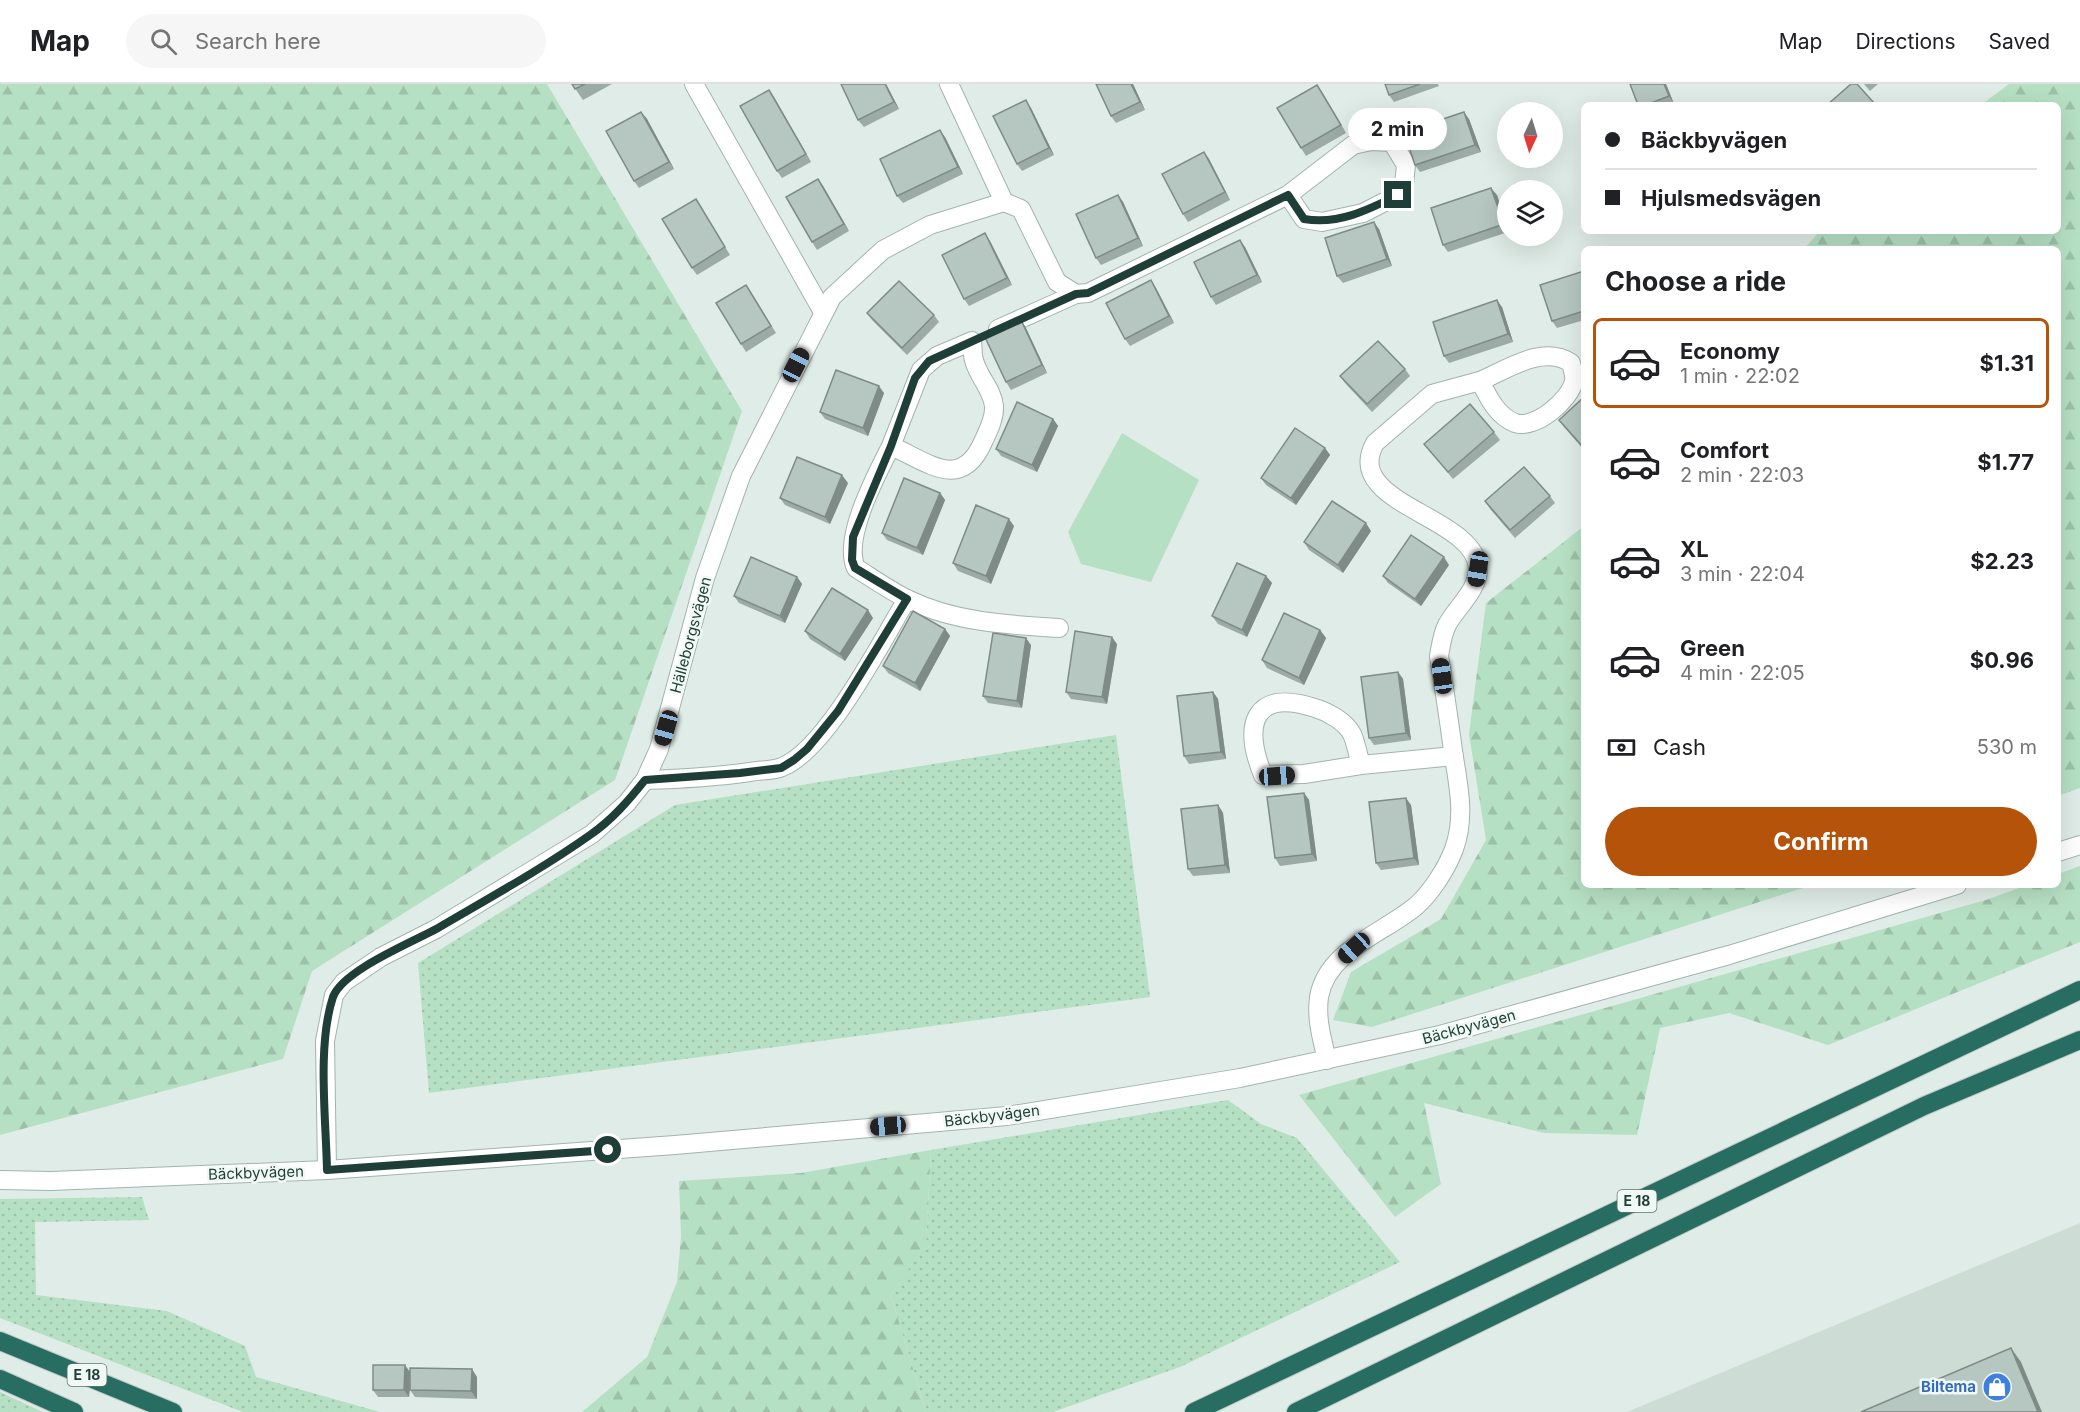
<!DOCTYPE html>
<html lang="en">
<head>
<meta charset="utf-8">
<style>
  body { margin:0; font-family:Inter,sans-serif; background:#f6f6f6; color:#202124; height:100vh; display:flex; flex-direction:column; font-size:22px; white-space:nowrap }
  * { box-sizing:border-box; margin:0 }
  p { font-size:20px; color:#757577 }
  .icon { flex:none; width:33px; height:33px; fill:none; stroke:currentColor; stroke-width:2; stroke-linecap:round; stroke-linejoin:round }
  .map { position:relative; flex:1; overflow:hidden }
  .side { position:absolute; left:1581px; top:162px; width:480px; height:642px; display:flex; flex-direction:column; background:#fff; border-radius:9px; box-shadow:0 6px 24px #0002 }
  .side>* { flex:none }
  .hud { position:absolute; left:1581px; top:18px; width:480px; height:132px; border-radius:9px; box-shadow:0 6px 24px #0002; display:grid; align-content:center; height:132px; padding:0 24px; background:#fff }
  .needle { width:39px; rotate:184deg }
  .fabs { position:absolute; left:1497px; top:18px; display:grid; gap:12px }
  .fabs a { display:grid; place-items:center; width:66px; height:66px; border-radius:50%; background:#fff; box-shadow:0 6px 24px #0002; font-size:30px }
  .end { position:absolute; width:27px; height:27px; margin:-14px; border:8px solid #1f3e37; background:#fff; box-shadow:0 0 0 3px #fff }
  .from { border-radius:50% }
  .bubble { position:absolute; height:42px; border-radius:21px; background:#fff; box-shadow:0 6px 24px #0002; font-size:20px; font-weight:700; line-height:42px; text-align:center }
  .car { position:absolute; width:18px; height:36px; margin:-18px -9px; border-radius:8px; box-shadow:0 0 4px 2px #0007; background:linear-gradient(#222 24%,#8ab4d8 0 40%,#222 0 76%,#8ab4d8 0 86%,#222 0) }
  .hud b { display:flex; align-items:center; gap:21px; height:57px; font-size:22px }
  .hud b+b { border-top:2px solid #e0e0e0 }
  .hud i { width:15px; height:15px; background:#202124 }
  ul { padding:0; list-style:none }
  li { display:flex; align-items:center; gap:18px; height:90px; margin:0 12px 9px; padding:0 12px; border:3px solid transparent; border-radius:9px }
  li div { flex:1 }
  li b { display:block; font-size:22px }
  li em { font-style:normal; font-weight:700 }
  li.current { border-color:#b45309 }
  li>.icon { width:54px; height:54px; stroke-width:1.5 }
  h2 { padding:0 24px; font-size:27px; line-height:72px }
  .pay { display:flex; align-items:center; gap:15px; height:66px; padding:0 24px; font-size:22px }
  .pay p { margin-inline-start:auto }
  .primary-button { display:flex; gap:12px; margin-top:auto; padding:12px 24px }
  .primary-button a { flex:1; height:69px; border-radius:36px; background:#b45309; color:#fff; font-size:24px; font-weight:700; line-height:69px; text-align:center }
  header { display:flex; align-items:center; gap:36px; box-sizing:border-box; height:84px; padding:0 30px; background:#fff; border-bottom:2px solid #e0e0e0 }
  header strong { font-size:28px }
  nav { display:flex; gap:33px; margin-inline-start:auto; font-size:21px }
  .search { width:420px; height:54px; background:#f6f6f6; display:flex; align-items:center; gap:15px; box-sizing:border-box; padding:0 21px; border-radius:33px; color:#757577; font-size:22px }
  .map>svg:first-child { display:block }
  .built { fill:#cedcd6 }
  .grass { fill:url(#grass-dots) }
  .forest { fill:url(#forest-firs) }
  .pitch { fill:#b6e0c3 }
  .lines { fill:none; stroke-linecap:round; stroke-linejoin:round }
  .street-casing { stroke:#a2b4af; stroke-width:20 }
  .highway-casing { stroke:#c0c9c7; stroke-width:20 }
  .street { stroke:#fff; stroke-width:18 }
  .highway { stroke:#286d62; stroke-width:18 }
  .wall { fill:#9caba5 }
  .shaded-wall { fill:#7f8b86 }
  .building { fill:#b5c7c0; stroke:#7f8b86; stroke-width:1.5 }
  .route { stroke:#1f3e37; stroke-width:8 }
  .labels { text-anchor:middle; stroke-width:5; stroke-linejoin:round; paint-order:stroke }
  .shield { fill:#f1f9f5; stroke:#5e7670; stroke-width:1.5 }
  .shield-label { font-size:14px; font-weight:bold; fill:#1f3e37 }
  .street-label { font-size:15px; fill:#1f3e37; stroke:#f1f9f5 }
  .shop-label { font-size:15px; font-weight:bold; fill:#366cbe; stroke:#f1f9f5; text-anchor:end }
</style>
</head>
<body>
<header>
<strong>Map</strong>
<div class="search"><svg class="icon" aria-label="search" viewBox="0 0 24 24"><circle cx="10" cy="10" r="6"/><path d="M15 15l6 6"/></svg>Search here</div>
<nav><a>Map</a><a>Directions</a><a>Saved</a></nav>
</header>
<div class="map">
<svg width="2080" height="1328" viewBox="0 0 2080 1328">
  <defs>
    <pattern id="grass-dots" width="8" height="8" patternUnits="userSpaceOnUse" patternTransform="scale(1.5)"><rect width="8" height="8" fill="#b6e0c3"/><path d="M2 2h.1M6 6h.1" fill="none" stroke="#9cc1a8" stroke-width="1.8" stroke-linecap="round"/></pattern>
    <pattern id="forest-firs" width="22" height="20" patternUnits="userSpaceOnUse" patternTransform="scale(1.5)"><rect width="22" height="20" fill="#b6e0c3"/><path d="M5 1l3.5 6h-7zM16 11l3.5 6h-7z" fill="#9cc1a8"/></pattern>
  </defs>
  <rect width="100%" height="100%" fill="#e0ece7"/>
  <polygon class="built" points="2080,1139 2080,1328 1627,1328"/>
  <g class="grass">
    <polygon points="1116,651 1150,913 429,1009 418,879 675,721"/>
    <polygon points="1228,1016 1261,1040 1297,1054 1400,1178 1180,1283 1053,1328 926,1328 891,1211 926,1159 931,1066"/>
    <polygon points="142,1113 149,1136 35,1138 36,1211 167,1227 245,1262 256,1293 380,1328 243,1328 0,1234 0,1115"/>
    <polygon points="0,1308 43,1328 0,1328"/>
  </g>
  <g class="forest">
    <polygon points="0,0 547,0 742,327 615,696 312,887 283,975 0,1051"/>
    <polygon points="2009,0 2080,0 2080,704 2058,712 2058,165 1804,165 1820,147 2058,147 2058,21 1981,21"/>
    <polygon points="1584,442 1584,801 1812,801 1372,943 1333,936 1351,888 1441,835 1486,756 1469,650 1486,519"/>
    <polygon points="2080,782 2080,858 1828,961 1729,929 1660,944 1637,1051 1544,1049 1424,1019 1441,1100 1395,1133 1299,1011 1989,815 2027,801 2058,801 2058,790"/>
    <polygon points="931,1066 926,1160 891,1211 926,1328 582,1328 647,1273 677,1198 681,1152 679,1097 801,1089"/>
  </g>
  <polygon class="pitch" points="1122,349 1199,396 1151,498 1081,480 1068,448"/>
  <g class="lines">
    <g class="street-casing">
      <g id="street">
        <polyline points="694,0 823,228"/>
        <polyline points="1004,118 1021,125 1057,198 1076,210 1088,209 1288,111 1353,61 1371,57 1392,58 1406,81 1404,100 1398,111 1363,129 1322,138 1304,135 1288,111"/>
        <polyline points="998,245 1076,210"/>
        <path d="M 891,362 L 921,286 L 937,272 L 972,257 C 973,263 972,270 974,276 C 978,293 992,304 994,322 C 995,334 988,347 983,358 C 961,408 928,378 891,362 C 877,390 842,454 856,484 C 872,494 889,506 907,515 C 954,538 1007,541 1059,544"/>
        <path d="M 1361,681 C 1358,671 1356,659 1352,650 C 1345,637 1328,628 1315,624 C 1254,604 1242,640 1263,691 L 1304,690 L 1361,681 L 1454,672"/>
        <path d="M 645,696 C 680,695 715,693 750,688 C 760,686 773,687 782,683 C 826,666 882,557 907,515"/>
        <polyline points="2058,768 2080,761"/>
        <path d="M 1327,976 C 1322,955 1316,935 1319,913 C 1327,866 1384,849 1416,822 C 1431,809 1447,784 1454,765 C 1466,732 1458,700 1453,667 C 1449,635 1444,604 1439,572 C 1441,561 1442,551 1447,541 C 1456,524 1478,506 1478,485 C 1476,431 1341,421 1375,359 L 1432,310 L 1480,297 C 1488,313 1497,332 1515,339 C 1535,346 1570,316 1574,297 C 1575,291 1572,284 1571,279 C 1543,260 1506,286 1480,297"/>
        <polyline points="327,1086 325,957 334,911 344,898 381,873 436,845 592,750 627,719 645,696 659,665 705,494 741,392 832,213 883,166 930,141 1004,118 949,0"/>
        <polyline points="0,1096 51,1097 327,1086 675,1061 1007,1032 1240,994 1440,951 1729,871 1957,801"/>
      </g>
    </g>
    <g class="highway-casing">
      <g id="highway">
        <polyline points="0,1257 173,1328"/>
        <polyline points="0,1295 74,1328"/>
        <polyline points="1194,1328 2080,906"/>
        <polyline points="1296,1328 1924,1022 2080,956"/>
      </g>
    </g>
    <use href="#street" class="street"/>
    <use href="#highway" class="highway"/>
  </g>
  <g class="wall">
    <polygon points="572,0 612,0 583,16"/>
    <polygon points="886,0 899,25 864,43 858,36"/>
    <polygon points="1096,0 1133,0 1145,26 1116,39 1111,32"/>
    <polygon points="1385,0 1438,0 1439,2 1394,18 1389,11"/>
    <polygon points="1630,0 1666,0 1674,20 1672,20 1672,21 1638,21"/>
    <polygon points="1864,0 1878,0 1870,7"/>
    <polygon points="769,6 811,78 782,94 777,87"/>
    <polygon points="1322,8 1346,49 1306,72 1301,64"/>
    <polygon points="1031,24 1054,71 1022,87 1017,80"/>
    <polygon points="641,28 647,35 674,85 639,104 634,97"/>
    <polygon points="1469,35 1481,68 1420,88 1415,81"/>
    <polygon points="945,53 963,90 903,119 897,112"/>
    <polygon points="1204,68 1209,75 1230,116 1188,138 1183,130"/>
    <polygon points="823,102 849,147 817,166 812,158"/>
    <polygon points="1118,111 1123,118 1143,162 1101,181 1096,174"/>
    <polygon points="1497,111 1508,144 1508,148 1448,168 1443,161"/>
    <polygon points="696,115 730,171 697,191 692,184"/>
    <polygon points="1379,145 1392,182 1343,199 1337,192"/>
    <polygon points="990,157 1012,201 969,222 964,215"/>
    <polygon points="1245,163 1262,198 1216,221 1211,213"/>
    <polygon points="1584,187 1584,236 1557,244 1552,237"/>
    <polygon points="1151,196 1156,204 1174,239 1130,262 1125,255"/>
    <polygon points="751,208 776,249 746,268 741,260"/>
    <polygon points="1502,223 1513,258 1449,279 1444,272"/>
    <polygon points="867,229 934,231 939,238 907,271 872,236"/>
    <polygon points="1025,242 1047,289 1011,306 1006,298"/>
    <polygon points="1405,285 1410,292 1372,328 1345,299 1340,292"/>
    <polygon points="884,309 868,352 825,335 820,328"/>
    <polygon points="1584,313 1584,366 1564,343 1559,336"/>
    <polygon points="1053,335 1058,342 1037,388 1001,372 996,365"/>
    <polygon points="1494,348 1500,356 1453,395 1424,360"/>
    <polygon points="1325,364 1330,371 1296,421 1266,401 1261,394"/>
    <polygon points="848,399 830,440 785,421 780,414"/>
    <polygon points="940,409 945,416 923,471 887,456 882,449"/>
    <polygon points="1550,412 1555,419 1515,454 1490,425 1485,417"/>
    <polygon points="1014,442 991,500 958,487 953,479"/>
    <polygon points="1371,447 1343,489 1309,466 1304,458"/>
    <polygon points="1449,481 1421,522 1388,499 1383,492"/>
    <polygon points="1266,492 1272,499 1247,553 1218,540 1212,532"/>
    <polygon points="797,493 802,500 785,539 739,519 734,512"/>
    <polygon points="873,534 845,577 810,555 805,547"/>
    <polygon points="945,545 950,552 920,607 888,589 883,582"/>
    <polygon points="1320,546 1326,554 1304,601 1267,584 1262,576"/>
    <polygon points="1117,560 1107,620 1071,615 1066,608"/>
    <polygon points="1031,561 1022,624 988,619 983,612"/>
    <polygon points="1398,588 1403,595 1411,656 1374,661 1369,654"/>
    <polygon points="1213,608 1218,615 1226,675 1189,680 1184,672"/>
    <polygon points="1304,709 1309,716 1317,777 1280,782 1275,774"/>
    <polygon points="1218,721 1223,729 1230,789 1193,792 1188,785"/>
    <polygon points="1411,721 1419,781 1381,786 1376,779"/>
    <polygon points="410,1288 477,1293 477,1315 415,1313 410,1306 409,1313 378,1313 373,1306"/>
  </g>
  <g class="shaded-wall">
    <polygon points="885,0 886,0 899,25 894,18"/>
    <polygon points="1131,0 1133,0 1145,26 1140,18"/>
    <polygon points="1664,0 1666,0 1674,20 1669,12"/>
    <polygon points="1317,1 1322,8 1346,49 1341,41"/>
    <polygon points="769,6 774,13 811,78 806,70"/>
    <polygon points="1026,16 1031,24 1054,71 1049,64"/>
    <polygon points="641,28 647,35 674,85 669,78"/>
    <polygon points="1464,28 1469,35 1481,68 1475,61"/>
    <polygon points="940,46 945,53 963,90 958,83"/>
    <polygon points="1204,68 1209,75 1230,116 1225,108"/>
    <polygon points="818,95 823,102 849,147 844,140"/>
    <polygon points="1491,104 1497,111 1508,146 1504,140"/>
    <polygon points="1118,111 1123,118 1143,162 1138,154"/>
    <polygon points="1374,138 1379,145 1392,182 1387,175"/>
    <polygon points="985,149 990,157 1012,201 1007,194"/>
    <polygon points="1240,156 1245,163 1262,198 1257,191"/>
    <polygon points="1151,196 1156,204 1174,239 1169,232"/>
    <polygon points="1497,216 1502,223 1513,258 1508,250"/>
    <polygon points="1020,234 1025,242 1047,289 1042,281"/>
    <polygon points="879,302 884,309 868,352 863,344"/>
    <polygon points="1053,335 1058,342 1037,388 1032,381"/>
    <polygon points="1325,364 1330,371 1296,421 1291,414"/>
    <polygon points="842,391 848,399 830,440 825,433"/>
    <polygon points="940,409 945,416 923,471 917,464"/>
    <polygon points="1009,435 1014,442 991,500 986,492"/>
    <polygon points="1366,439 1371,447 1343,489 1338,481"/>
    <polygon points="1444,473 1449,481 1421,522 1415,515"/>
    <polygon points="1266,492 1272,499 1247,553 1242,546"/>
    <polygon points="797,493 802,500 785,539 780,532"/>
    <polygon points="868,526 873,534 845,577 840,570"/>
    <polygon points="945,545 950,552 920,607 915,599"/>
    <polygon points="1320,546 1326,554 1304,601 1299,594"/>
    <polygon points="1112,553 1117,560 1107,620 1102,613"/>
    <polygon points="1026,554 1031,561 1022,624 1017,617"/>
    <polygon points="1398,588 1403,595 1411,656 1406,649"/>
    <polygon points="1213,608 1218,615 1226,675 1221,668"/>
    <polygon points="1304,709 1309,716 1317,777 1312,770"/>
    <polygon points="1406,714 1411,721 1419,781 1414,774"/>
    <polygon points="1218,721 1223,729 1230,789 1225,781"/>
    <polygon points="2011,1264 2021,1278 2042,1328 2038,1328"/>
    <polygon points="405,1281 410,1288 409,1313 404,1306"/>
    <polygon points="472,1285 477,1293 477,1315 471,1307"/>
  </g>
  <g class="building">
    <polygon points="572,0 585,0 575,5"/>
    <polygon points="841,0 885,0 894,18 858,36"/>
    <polygon points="1096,0 1131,0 1140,18 1111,32"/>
    <polygon points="1385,0 1420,0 1389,11"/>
    <polygon points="1630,0 1664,0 1669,12 1646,21 1638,21"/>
    <polygon points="1851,0 1857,0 1875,20 1827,21"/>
    <polygon points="1317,1 1341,41 1301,64 1277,24"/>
    <polygon points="769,6 806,70 777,87 740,22"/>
    <polygon points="1026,16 1049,64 1017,80 993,32"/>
    <polygon points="641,28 669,78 634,97 606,47"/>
    <polygon points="1464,28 1475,61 1415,81 1404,48"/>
    <polygon points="940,46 958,83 897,112 880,75"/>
    <polygon points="1204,68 1225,108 1183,130 1162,90"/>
    <polygon points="818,95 844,140 812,158 786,113"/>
    <polygon points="1491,104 1504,140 1443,161 1431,124"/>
    <polygon points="1118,111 1138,154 1096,174 1076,130"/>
    <polygon points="696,115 725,163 692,184 662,135"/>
    <polygon points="1374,138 1387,175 1337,192 1325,154"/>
    <polygon points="985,149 1007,194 964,215 942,171"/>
    <polygon points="1240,156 1257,191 1211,213 1194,178"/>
    <polygon points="1584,187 1584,227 1552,237 1540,201"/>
    <polygon points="1151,196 1169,232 1125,255 1106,219"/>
    <polygon points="899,197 934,231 902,264 867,229"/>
    <polygon points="746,201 771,242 741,260 716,219"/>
    <polygon points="1497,216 1508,250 1444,272 1433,238"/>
    <polygon points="1020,234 1042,281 1006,298 984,251"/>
    <polygon points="1378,257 1405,285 1367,320 1340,292"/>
    <polygon points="836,286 879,302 863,344 820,328"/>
    <polygon points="1584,313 1584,364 1559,336"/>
    <polygon points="1017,318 1053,335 1032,381 996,365"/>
    <polygon points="1470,320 1494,348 1448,388 1424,360"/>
    <polygon points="1295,344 1325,364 1291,414 1261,394"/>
    <polygon points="797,373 842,391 825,433 780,414"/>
    <polygon points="1524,383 1550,412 1510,446 1485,417"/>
    <polygon points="904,394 940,409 917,464 882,449"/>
    <polygon points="1332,417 1366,439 1338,481 1304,458"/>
    <polygon points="976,421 1009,435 986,492 953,479"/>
    <polygon points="1411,451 1444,473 1415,515 1383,492"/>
    <polygon points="751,473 797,493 780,532 734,512"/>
    <polygon points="1237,479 1266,492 1242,546 1212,532"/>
    <polygon points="832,504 868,526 840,570 805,547"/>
    <polygon points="913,527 945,545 915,599 883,582"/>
    <polygon points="1284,529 1320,546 1299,594 1262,576"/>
    <polygon points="1075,547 1112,553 1102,613 1066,608"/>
    <polygon points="993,549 1026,554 1017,617 983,612"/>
    <polygon points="1398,588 1406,649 1369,654 1361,593"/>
    <polygon points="1213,608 1221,668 1184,672 1177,612"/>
    <polygon points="1304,709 1312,770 1275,774 1267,713"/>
    <polygon points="1406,714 1414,774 1376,779 1369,718"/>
    <polygon points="1218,721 1225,781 1188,785 1181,725"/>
    <polygon points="2011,1264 2038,1328 1861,1328"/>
    <polygon points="373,1281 405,1281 404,1306 373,1306"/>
    <polygon points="410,1284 472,1285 471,1307 410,1306"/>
  </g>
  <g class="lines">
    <path class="route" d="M 608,1066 L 327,1086 C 326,1035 317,961 333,913 C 343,886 413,858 438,844 C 489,814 542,785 590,751 C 612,736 629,716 645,696 L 740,689 L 781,684 L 794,676 L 807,665 L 838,627 L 907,515 L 855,484 L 852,476 L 853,453 L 891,362 L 915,294 L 929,277 L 1076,210 L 1088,209 L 1288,111 L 1304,135 C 1338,141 1368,126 1398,111"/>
  </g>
  <defs>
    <g id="shop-disc" transform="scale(1.5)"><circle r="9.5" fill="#3f7fe0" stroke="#f1f9f5"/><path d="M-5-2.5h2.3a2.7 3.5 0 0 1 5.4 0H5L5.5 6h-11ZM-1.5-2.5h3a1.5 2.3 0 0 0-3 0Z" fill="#fff"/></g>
  </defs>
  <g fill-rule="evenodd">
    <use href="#shop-disc" x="1997" y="1303"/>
  </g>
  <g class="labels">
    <g class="shield">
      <rect x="1617.5" y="1106" width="39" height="22" rx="4.5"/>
      <rect x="67.5" y="1280" width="39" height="22" rx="4.5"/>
    </g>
    <g class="shield-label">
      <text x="1637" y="1122">E 18</text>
      <text x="87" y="1296">E 18</text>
    </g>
    <g class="street-label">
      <text transform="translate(691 551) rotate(-75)" y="5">Hälleborgsvägen</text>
      <text transform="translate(1469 943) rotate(-15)" y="5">Bäckbyvägen</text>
      <text transform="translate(992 1032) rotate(-7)" y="5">Bäckbyvägen</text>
      <text transform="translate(256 1089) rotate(-2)" y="5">Bäckbyvägen</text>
    </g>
    <g class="shop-label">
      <text x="1976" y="1308">Biltema</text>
    </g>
  </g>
</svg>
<div class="fabs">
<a><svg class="needle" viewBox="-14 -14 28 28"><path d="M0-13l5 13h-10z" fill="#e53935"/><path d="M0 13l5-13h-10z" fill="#757577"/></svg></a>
<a><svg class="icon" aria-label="layers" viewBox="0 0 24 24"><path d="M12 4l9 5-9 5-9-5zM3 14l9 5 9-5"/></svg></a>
</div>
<i class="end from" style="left:608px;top:1066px"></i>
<i class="end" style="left:1398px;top:111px"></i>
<div class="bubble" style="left:1348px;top:24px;width:99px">2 min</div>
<i class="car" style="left:796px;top:281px;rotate:27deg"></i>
<i class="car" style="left:1478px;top:485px;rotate:189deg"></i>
<i class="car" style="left:1442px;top:592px;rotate:352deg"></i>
<i class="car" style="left:666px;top:644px;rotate:196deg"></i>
<i class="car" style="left:1277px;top:692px;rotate:86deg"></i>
<i class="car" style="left:1354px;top:864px;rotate:228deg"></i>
<i class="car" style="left:888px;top:1042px;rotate:265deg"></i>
<div class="hud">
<b><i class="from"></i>Bäckbyvägen</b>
<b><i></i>Hjulsmedsvägen</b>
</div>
<section class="side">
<h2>Choose a ride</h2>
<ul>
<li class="current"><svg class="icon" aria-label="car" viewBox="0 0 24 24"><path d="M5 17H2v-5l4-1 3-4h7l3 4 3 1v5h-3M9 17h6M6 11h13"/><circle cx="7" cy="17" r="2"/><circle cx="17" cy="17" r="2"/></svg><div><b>Economy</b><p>1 min · 22:02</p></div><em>$1.31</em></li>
<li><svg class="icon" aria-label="car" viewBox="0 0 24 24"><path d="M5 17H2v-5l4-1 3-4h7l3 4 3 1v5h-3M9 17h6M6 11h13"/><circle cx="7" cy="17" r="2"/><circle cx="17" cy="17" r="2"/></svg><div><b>Comfort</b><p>2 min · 22:03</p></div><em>$1.77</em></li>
<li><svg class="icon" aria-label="car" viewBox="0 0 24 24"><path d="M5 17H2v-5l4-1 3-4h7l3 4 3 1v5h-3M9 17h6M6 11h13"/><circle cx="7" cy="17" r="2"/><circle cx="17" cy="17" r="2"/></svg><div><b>XL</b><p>3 min · 22:04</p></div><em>$2.23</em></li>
<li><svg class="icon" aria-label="car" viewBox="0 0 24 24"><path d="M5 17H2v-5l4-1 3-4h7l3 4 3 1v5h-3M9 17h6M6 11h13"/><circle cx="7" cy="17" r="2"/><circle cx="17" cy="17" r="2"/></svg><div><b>Green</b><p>4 min · 22:05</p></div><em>$0.96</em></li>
</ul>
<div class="pay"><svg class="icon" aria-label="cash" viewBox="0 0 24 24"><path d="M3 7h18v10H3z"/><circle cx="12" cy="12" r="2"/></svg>Cash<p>530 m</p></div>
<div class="primary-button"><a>Confirm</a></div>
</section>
</div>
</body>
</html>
